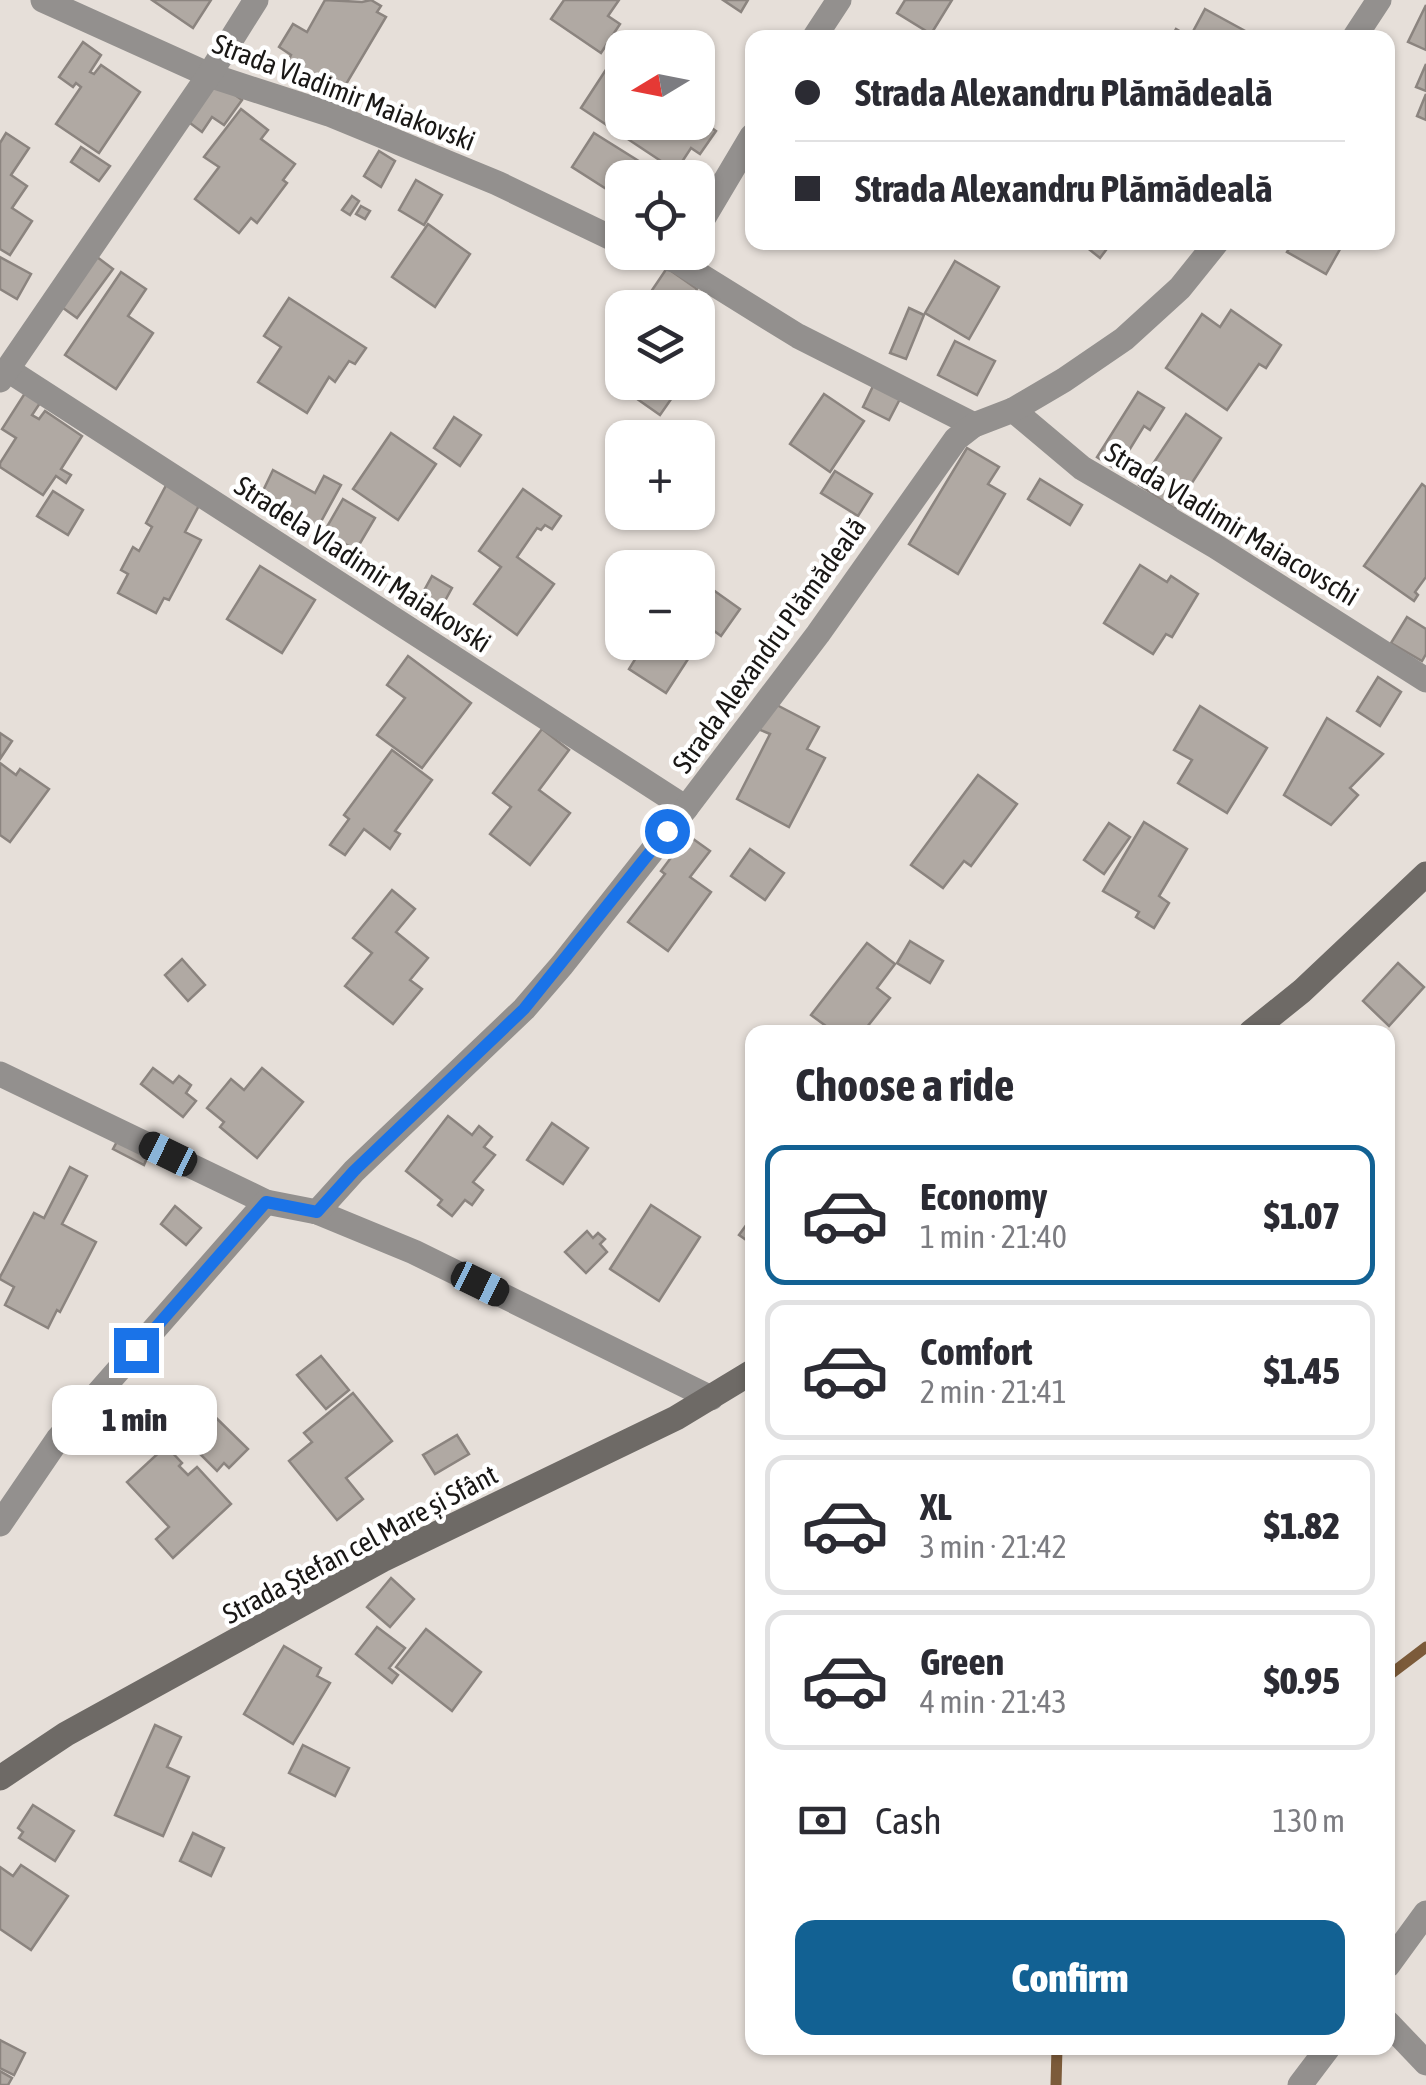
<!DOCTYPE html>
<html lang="en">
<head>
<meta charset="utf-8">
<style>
  body { margin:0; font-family:"Asap Condensed",sans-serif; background:#f2f2f3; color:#2b2b33; height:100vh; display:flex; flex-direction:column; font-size:38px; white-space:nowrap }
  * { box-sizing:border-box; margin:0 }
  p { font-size:32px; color:#7c7c81 }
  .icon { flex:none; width:55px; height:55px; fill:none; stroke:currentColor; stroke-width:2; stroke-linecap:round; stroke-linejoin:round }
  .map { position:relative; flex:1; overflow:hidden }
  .drawer { position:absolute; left:745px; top:1025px; width:650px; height:1030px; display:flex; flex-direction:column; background:#fff; border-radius:20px; box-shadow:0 2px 8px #0004 }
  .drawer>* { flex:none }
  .banner { position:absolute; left:745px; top:30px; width:650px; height:220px; border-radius:20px; box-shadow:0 2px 8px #0004; display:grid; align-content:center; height:220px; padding:0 50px; background:#fff }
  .needle { width:65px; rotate:260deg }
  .controls { position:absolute; left:605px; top:30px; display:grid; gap:20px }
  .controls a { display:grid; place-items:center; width:110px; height:110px; border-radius:20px; background:#fff; box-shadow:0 2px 8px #0004; font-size:50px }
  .end { position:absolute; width:45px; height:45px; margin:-22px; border:12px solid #1a73e8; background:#fff; box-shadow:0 0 0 5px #fff }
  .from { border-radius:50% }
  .bubble { position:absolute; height:70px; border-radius:20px; background:#fff; box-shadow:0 2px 8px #0004; font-size:32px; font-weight:800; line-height:70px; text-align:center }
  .car { position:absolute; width:30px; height:60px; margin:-30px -15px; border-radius:12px; box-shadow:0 0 8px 2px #0007; background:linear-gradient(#222 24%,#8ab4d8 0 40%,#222 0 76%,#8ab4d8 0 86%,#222 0) }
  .banner b { display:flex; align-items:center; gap:35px; height:95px; font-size:38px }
  .banner b+b { border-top:2px solid #e1e1e2 }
  .banner i { width:25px; height:25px; background:#2b2b33 }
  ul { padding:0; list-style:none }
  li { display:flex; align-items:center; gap:30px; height:140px; margin:0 20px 15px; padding:0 30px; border:5px solid #e1e1e2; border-radius:20px }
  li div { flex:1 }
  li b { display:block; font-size:38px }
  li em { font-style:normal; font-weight:800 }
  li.selected { border-color:#126193 }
  li>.icon { width:90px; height:90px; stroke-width:1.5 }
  h2 { padding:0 50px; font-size:45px; line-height:120px }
  .pay { display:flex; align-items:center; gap:25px; height:110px; padding:0 50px; font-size:38px }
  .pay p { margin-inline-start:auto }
  .button { display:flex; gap:20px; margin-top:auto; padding:20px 50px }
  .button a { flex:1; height:115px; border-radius:20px; background:#126193; color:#fff; font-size:40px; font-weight:800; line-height:115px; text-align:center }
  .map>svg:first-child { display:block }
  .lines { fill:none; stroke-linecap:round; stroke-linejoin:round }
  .stream { stroke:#7c5b3a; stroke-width:11 }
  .building { fill:#b0a9a3; stroke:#8b847f; stroke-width:2.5 }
  .street { stroke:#93908e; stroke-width:25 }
  .secondary { stroke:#6e6a66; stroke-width:25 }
  .route { stroke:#1a73e8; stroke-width:12 }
  .labels { text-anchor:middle; stroke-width:9; stroke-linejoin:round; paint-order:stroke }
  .street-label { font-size:28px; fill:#191715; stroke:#fff }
</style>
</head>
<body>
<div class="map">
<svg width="1426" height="2085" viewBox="0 0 1426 2085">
  <rect width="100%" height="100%" fill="#e6dfd9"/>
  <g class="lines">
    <g class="stream">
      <polyline points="1388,1676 1426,1647"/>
      <polyline points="1056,2085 1057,2048"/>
    </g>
  </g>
  <g class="building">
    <polygon points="152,0 211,0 193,28"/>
    <polygon points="325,0 362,2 371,0 381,6 377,12 386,17 342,91 289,59 291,55 279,47 293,24 307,32"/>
    <polygon points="564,0 619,0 608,16 620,24 601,53 551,19"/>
    <polygon points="723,0 748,0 741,12"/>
    <polygon points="905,0 952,0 931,34 897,13"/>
    <polygon points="1426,5 1426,50 1408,42"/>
    <polygon points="1205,9 1247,32 1244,38 1171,38 1176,29 1190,37"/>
    <polygon points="83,42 101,55 90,72 94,74 101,65 140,92 99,153 56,124 81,87 76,83 73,87 59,77"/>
    <polygon points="1426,64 1426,91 1416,87"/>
    <polygon points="609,65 622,74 622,122 698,122 698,118 716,131 700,154 691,148 676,171 581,108"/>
    <polygon points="210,77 242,100 224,125 212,117 202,132 182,117"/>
    <polygon points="1426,94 1426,120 1417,116"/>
    <polygon points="241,109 268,130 261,139 295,164 283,180 287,183 257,223 251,218 239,233 195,199 219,167 204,157"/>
    <polygon points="6,133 29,148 11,175 27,186 12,208 32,221 10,255 0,249 0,143"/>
    <polygon points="594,133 653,170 649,178 622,178 622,199 572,167"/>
    <polygon points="81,147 110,166 99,181 71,162"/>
    <polygon points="379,151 395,161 381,187 364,176"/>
    <polygon points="416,180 442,195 424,225 399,210"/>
    <polygon points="352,196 359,201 350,215 342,210"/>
    <polygon points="361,206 370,211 365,219 356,214"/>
    <polygon points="428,224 470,254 435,307 392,277"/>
    <polygon points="1080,242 1112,242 1100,258"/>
    <polygon points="1293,242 1344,242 1326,274 1287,252"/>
    <polygon points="89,251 113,269 77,318 52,300"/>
    <polygon points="0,257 31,274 17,299 0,289"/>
    <polygon points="955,261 999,287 969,339 925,313"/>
    <polygon points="667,268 697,289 685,308 640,308"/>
    <polygon points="121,272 146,289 128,316 153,333 116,389 65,355"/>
    <polygon points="289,298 366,348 355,364 349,361 335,382 329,377 307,413 258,382 281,347 264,336"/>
    <polygon points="909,308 924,315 906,359 890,353"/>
    <polygon points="1231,310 1281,345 1266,368 1259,364 1227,410 1166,368 1202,314 1220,327"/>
    <polygon points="955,341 995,361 977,395 938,375"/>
    <polygon points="622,361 622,382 683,382 660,415 610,380"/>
    <polygon points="875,382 902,395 889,420 863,407"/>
    <polygon points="27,390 42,400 32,415 39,419 45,411 82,436 61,469 71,475 66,483 56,476 43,495 0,467 0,463 16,438 2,429"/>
    <polygon points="1138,392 1164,408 1150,430 1144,426 1117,470 1097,457"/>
    <polygon points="824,394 864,421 830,472 790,444"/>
    <polygon points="1186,414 1221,438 1175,509 1139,485"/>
    <polygon points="454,417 481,435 460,466 434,448"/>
    <polygon points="391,433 436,464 398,520 353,489"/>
    <polygon points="967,448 999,467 988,484 1005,494 958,574 909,544"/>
    <polygon points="273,470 315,493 324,476 341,485 318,527 261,495"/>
    <polygon points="835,471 872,494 858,516 821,493"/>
    <polygon points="170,478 204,496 185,532 201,540 169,600 164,598 156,613 118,593 128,574 121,570 133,547 139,551 152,527 146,523"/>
    <polygon points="1040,479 1082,505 1070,525 1028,499"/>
    <polygon points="1422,484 1426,487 1426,577 1415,592 1418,595 1414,601 1364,566"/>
    <polygon points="523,489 561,516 552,529 545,525 541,530 537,528 517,557 554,584 517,635 474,604 501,567 479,551"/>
    <polygon points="53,491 83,510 68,535 37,516"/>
    <polygon points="343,499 375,518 356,550 324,532"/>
    <polygon points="1140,565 1167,582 1171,576 1198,594 1172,637 1166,634 1153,654 1104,623"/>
    <polygon points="260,566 315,600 282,653 227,619"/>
    <polygon points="432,576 452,588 441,608 421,596"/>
    <polygon points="709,587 740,609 721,636 698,619 698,603"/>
    <polygon points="1407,617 1426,629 1426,654 1422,661 1391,643"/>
    <polygon points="698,637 701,639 666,693 629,669 642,648 633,642 698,642"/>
    <polygon points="408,656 471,703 422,768 377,735 405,698 387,685"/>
    <polygon points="1378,677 1401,692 1380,726 1357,711"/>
    <polygon points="771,702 819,727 807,749 825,758 789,827 737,799 770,734 758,729"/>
    <polygon points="1200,706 1267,748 1227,813 1178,783 1192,760 1174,750"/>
    <polygon points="1327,718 1383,754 1350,788 1358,795 1331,825 1284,795"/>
    <polygon points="542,729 569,750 539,790 570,813 530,865 490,834 511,807 493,793"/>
    <polygon points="0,733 12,741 0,759"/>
    <polygon points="392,750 432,780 395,831 400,834 390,849 364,829 345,855 330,845 349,819 344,815"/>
    <polygon points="0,763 16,775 20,769 49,789 10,842 0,835"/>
    <polygon points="978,775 1017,804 971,866 964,861 943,888 911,865"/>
    <polygon points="1144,822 1187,849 1159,896 1169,903 1154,928 1136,917 1139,912 1103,891"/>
    <polygon points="1109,823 1130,837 1104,874 1084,860"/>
    <polygon points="675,826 710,851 690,877 711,892 668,951 628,922 665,874 661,871 673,855 661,845"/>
    <polygon points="750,849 784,873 765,900 731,876"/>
    <polygon points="392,890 415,909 396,932 428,958 410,980 422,989 393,1024 345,986 372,953 353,938"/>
    <polygon points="910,941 943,961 930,983 897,963"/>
    <polygon points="867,943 895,964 877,988 890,998 863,1032 834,1032 811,1015"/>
    <polygon points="182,959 205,985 188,1001 165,975"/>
    <polygon points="1398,963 1424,987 1389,1026 1363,1001"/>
    <polygon points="153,1068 173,1083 179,1076 191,1085 186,1093 196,1101 183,1117 141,1084"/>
    <polygon points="262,1068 303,1102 257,1158 220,1127 224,1122 207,1108 231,1079 244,1090"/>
    <polygon points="448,1116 472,1135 479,1126 492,1137 484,1147 495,1155 473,1182 483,1190 472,1205 465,1200 452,1216 438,1205 442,1200 406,1171"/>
    <polygon points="552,1123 588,1148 563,1184 527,1160"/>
    <polygon points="120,1136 150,1151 144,1165 113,1149"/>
    <polygon points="70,1167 87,1176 62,1224 96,1242 60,1312 57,1310 48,1328 5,1305 14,1287 0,1279 0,1277 34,1213 44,1218"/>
    <polygon points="651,1205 700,1237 659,1301 610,1269"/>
    <polygon points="175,1206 201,1228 186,1245 161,1224"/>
    <polygon points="752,1217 752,1244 739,1235"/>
    <polygon points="587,1231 593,1238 598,1233 605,1239 600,1244 607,1252 586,1273 565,1252"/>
    <polygon points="321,1356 349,1390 326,1409 297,1375"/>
    <polygon points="353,1393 392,1441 346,1478 363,1499 337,1520 289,1461 312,1442 304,1433"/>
    <polygon points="156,1395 164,1401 157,1411 160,1413 170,1398 178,1404 152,1443 138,1433 143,1426 129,1416 122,1425 117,1422 134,1397 148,1407"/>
    <polygon points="207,1409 248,1449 229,1468 224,1463 217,1471 182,1436"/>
    <polygon points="457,1435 469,1454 435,1474 423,1455"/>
    <polygon points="166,1446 182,1463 179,1466 188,1475 197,1467 231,1504 173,1558 156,1539 169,1527 127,1482"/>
    <polygon points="391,1578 414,1599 390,1627 367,1607"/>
    <polygon points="377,1627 405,1648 389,1668 398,1675 392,1683 356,1654"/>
    <polygon points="426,1629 481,1672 452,1711 396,1667"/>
    <polygon points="284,1646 321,1668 317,1676 330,1683 293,1744 244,1714"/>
    <polygon points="155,1725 181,1737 167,1767 189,1777 163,1836 115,1815"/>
    <polygon points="303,1745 349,1768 335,1796 289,1773"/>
    <polygon points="33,1805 74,1831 55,1861 19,1838 23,1832 18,1828"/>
    <polygon points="193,1833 224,1848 211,1876 180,1861"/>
    <polygon points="21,1865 68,1896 31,1950 0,1929 0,1867 13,1876"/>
    <polygon points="0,2040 25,2053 14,2075 0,2068"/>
    <polygon points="0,2071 12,2078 8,2085 0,2085"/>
  </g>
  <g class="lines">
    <g class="street">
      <polyline points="43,0 209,75 329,114 497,183 622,243"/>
      <polyline points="814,38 839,0"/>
      <polyline points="1354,38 1379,0"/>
      <polyline points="698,227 752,136"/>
      <polyline points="647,252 677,261 798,336 974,425"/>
      <polyline points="8,370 686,808"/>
      <polyline points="0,380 209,75 256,0"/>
      <polyline points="1013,410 1082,468 1215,546 1426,680"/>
      <polyline points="0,1074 266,1202 317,1212 414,1252 711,1398"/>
      <polyline points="317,1212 354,1171 524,1009 562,965 686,808 818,634 956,439 974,425 1013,410 1064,380 1124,339 1180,288 1217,242"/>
      <polyline points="0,1524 58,1439 266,1202"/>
      <polyline points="1388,1965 1426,1913"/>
      <polyline points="1388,2023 1426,2063"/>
      <polyline points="1300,2085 1328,2048"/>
    </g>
    <g class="secondary">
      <polyline points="1251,1032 1302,991 1426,874"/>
      <polyline points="0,1778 66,1734 382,1560 676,1418 752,1372"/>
    </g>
  </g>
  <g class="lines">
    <polyline class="route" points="136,1350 266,1202 317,1212 354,1171 524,1009 667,831"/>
  </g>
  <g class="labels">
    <g class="street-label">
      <text transform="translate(344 92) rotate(21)" y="10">Strada Vladimir Maiakovski</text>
      <text transform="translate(1232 524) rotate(31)" y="10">Strada Vladimir Maiacovschi</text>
      <text transform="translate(363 564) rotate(33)" y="10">Stradela Vladimir Maiakovski</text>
      <text transform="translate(769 645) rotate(-54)" y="10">Strada Alexandru Plămădeală</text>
      <text transform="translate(360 1544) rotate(-28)" y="10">Strada Ștefan cel Mare și Sfânt</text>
    </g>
  </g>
</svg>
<div class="controls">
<a><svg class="needle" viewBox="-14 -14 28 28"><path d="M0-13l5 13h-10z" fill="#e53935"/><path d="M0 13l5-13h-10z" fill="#7c7c81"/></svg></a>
<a><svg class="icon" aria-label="locate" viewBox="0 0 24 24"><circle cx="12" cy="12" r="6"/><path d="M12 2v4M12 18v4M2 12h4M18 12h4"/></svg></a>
<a><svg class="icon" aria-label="layers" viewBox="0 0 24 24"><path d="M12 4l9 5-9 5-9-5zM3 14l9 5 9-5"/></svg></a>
<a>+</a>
<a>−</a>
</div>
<i class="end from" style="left:667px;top:831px"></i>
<i class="end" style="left:136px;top:1350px"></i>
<div class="bubble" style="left:52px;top:1385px;width:165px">1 min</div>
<i class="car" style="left:168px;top:1154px;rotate:296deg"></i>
<i class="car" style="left:480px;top:1284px;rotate:116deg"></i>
<div class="banner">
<b><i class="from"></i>Strada Alexandru Plămădeală</b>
<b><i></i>Strada Alexandru Plămădeală</b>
</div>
<section class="drawer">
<h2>Choose a ride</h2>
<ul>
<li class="selected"><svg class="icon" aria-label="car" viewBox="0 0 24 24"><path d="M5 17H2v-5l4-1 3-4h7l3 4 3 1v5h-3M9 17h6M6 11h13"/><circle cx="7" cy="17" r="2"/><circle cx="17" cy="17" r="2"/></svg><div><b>Economy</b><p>1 min · 21:40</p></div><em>$1.07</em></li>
<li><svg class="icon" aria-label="car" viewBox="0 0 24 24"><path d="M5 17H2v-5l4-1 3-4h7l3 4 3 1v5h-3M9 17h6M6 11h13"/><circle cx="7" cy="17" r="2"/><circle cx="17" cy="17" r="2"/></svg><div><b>Comfort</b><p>2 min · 21:41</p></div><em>$1.45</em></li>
<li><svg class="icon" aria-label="car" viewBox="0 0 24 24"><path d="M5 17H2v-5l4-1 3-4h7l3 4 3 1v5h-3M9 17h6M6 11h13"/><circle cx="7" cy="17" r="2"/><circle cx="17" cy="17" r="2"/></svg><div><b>XL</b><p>3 min · 21:42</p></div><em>$1.82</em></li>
<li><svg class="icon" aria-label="car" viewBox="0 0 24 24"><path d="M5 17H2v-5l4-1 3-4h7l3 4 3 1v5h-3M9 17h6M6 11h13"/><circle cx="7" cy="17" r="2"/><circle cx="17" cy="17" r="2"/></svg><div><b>Green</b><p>4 min · 21:43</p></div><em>$0.95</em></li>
</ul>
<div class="pay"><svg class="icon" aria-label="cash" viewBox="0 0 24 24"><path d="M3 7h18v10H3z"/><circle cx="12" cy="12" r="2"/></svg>Cash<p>130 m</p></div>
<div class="button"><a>Confirm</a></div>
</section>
</div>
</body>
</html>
